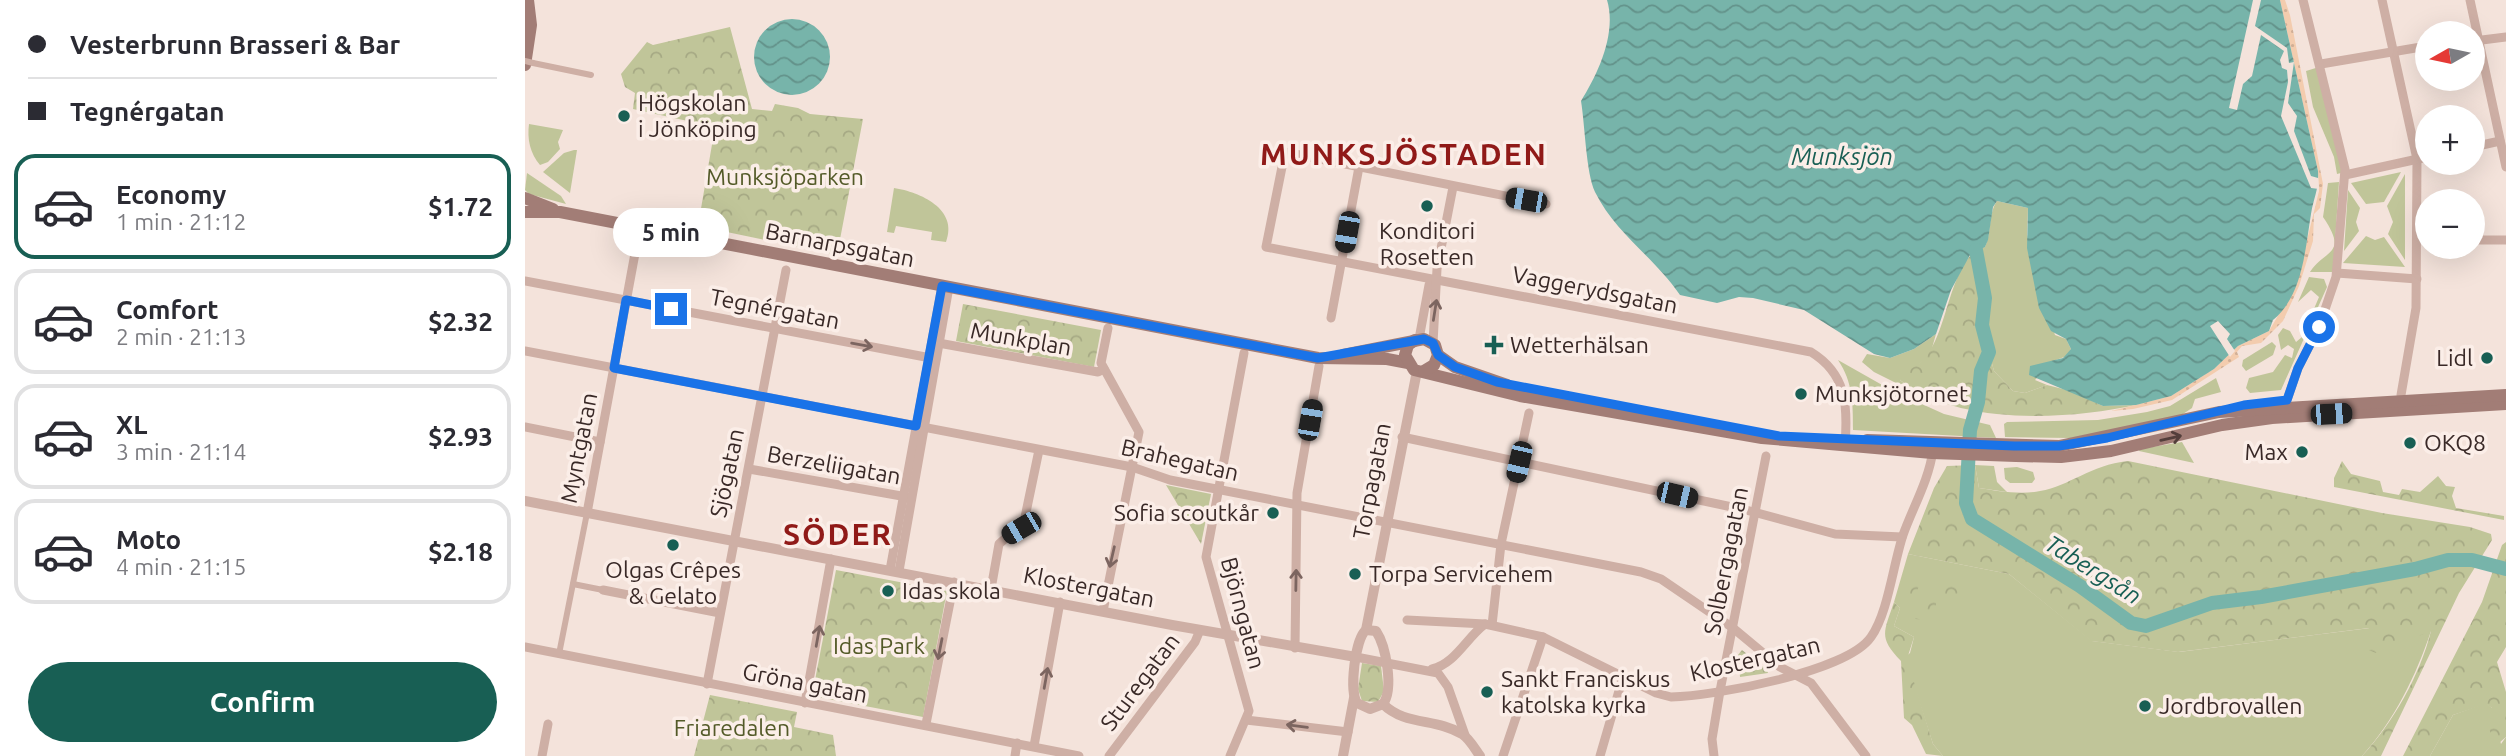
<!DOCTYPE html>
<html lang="en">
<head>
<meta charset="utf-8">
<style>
  body { margin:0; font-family:Ubuntu,sans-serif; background:#f2f2f3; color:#2b2b33; height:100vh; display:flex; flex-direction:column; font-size:26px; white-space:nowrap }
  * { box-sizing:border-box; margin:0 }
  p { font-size:23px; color:#7c7c81 }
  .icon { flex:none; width:38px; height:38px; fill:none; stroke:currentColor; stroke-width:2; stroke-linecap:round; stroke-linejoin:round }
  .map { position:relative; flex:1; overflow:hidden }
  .drawer { display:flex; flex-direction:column; background:#fff; width:525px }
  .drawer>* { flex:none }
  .guide { display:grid; align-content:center; height:154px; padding:0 28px; background:#fff }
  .needle { width:46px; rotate:261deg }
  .buttons { position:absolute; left:1890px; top:21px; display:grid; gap:14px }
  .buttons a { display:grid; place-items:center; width:70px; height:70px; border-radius:50%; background:#fff; box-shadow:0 7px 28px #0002; font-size:35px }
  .end { position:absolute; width:32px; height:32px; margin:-16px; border:9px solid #1a73e8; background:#fff; box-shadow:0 0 0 4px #fff }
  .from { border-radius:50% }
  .bubble { position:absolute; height:49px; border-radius:24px; background:#fff; box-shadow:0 7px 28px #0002; font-size:23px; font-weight:700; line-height:49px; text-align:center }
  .car { position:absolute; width:21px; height:42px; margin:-21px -10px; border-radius:9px; box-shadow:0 0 5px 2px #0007; background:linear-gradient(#222 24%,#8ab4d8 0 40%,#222 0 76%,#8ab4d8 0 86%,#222 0) }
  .guide b { display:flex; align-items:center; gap:24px; height:66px; font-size:26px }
  .guide b+b { border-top:2px solid #e1e1e2 }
  .guide i { width:18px; height:18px; background:#2b2b33 }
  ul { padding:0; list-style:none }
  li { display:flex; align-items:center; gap:21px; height:105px; margin:0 14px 10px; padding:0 14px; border:4px solid #e1e1e2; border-radius:21px }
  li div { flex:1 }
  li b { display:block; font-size:26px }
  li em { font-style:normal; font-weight:700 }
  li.active { border-color:#185f54 }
  li>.icon { width:63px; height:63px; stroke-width:1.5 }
  .cta { display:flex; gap:14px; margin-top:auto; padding:14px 28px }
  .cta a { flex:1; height:80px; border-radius:42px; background:#185f54; color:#fff; font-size:28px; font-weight:700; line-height:80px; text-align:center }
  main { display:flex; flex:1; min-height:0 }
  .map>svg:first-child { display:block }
  .grass { fill:#c0c599 }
  .forest { fill:url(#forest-crowns) }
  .sand { fill:url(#sand-dots) }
  .water { fill:url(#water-waves) }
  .pier { fill:#f4e3db }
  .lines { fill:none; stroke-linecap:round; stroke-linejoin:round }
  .river { stroke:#77b4aa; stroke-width:14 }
  .pedestrian { stroke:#ceafa5; stroke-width:6 }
  .minor { stroke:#ceafa5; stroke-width:9 }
  .tertiary { stroke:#ceafa5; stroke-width:10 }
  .secondary { stroke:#a27d76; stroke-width:12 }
  .pedestrian-bridge { stroke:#ceafa5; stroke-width:6 }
  .oneway { stroke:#7c6560 }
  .oneway2 { stroke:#533e3b }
  .route { stroke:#1a73e8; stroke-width:9 }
  .poi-dot { fill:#185f54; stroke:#fbeee8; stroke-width:2.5 }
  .labels { text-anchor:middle; stroke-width:7; stroke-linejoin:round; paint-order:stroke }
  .poi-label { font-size:23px; fill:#392927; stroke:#fbeee8; text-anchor:start }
  .park-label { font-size:23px; fill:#535a28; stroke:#fbeee8 }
  .street-label { font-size:23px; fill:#392927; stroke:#fbeee8 }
  .water-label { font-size:24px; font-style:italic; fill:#185f54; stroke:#fbeee8 }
  .district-label { font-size:30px; font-weight:bold; letter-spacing:2px; fill:#901a18; stroke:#fbeee8 }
</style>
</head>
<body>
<main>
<section class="drawer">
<div class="guide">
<b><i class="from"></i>Vesterbrunn Brasseri &amp; Bar</b>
<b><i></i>Tegnérgatan</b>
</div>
<ul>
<li class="active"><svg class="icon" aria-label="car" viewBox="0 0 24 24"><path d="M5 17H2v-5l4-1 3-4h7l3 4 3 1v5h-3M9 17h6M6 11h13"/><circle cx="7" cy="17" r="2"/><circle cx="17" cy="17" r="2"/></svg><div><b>Economy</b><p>1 min · 21:12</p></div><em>$1.72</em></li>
<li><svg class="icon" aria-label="car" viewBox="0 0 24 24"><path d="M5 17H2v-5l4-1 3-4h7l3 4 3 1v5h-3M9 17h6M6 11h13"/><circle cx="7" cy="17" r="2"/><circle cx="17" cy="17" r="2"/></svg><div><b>Comfort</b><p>2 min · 21:13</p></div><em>$2.32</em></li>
<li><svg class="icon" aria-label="car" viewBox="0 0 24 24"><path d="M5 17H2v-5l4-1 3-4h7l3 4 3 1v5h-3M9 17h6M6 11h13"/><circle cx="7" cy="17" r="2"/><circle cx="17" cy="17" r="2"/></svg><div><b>XL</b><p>3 min · 21:14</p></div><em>$2.93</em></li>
<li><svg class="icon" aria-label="car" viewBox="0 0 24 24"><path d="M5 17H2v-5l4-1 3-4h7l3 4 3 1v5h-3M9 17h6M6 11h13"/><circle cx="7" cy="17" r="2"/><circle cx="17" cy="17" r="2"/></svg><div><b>Moto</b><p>4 min · 21:15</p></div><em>$2.18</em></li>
</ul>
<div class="cta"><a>Confirm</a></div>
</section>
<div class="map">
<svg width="1981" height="756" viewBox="0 0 1981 756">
  <defs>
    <pattern id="forest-crowns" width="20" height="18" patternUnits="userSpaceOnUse" patternTransform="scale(1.75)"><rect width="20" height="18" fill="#c0c599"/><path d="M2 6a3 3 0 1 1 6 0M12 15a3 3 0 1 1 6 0" fill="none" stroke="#a6a984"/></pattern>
    <pattern id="sand-dots" width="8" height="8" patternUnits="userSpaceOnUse" patternTransform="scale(1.75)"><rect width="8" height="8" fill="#f3ccae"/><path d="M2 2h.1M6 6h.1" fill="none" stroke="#d1af96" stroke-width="1.8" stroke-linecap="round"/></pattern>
    <pattern id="water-waves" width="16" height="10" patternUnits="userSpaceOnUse" patternTransform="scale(1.75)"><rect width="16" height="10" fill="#77b4aa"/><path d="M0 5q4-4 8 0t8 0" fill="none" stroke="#63928a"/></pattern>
  </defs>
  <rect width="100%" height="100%" fill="#f4e3db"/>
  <g class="grass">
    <polygon points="1794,67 1816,168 1816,173 1812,174 1809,157 1788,107 1781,71"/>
    <path d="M 4,124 L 38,130 L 33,142 L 35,149 L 23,162 L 15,165 C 5,153 2,139 4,124 Z"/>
    <polygon points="49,150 52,150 45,193 18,172 39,153"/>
    <polygon points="1876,172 1859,202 1841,204 1826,183"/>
    <polygon points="2,173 36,196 41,204 4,194 0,190"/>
    <polygon points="1880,174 1880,260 1863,234 1868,222 1862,206"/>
    <path d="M 1814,182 L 1808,272 L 1785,272 C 1800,249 1824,255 1798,217 L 1803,183 Z"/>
    <path d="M 369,188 C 395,192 434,209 421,242 L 406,240 L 407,232 L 371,226 L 369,233 L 362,232 Z"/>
    <polygon points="1823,190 1835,208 1831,222 1834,231 1819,251"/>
    <path d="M 1472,201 L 1503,208 L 1502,235 L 1530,335 L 1541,339 L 1546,349 L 1542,356 L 1528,361 L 1510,380 L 1522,385 L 1500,393 L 1488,391 L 1469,371 L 1457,325 L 1460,297 L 1451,250 L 1460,247 C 1467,232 1463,214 1472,201 Z"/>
    <polygon points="1841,236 1850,240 1859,237 1880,267 1818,263"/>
    <polygon points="1784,277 1799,279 1802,287 1756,390 1725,393 1721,388 1724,378 1748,372 1760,355 1767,358 1769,349 1763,345 1756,350 1753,335 1758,328 1765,331 1771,342 1777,337 1794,297 1786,290 1773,302"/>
    <polygon points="1411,334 1405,355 1375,380 1391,393 1349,372 1337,362 1342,354 1365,358 1389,349"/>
    <polygon points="1747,342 1751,346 1748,355 1721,371 1717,366 1718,360"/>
    <path d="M 1313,360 L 1366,390 L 1419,414 L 1465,425 L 1471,438 L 1328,430 C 1328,404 1328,382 1313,360 Z"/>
    <polygon points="1691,378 1696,392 1670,399 1667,408 1655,416 1546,438 1480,437 1479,424 1482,422 1573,420 1622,412 1645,406"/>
    <polygon points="1657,442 1669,463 1614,451 1615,449"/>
    <polygon points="1450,465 1469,466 1472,482 1482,492 1454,488"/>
    <polygon points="1479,468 1492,467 1508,472 1510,479 1507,483 1485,483 1480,479"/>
    <path d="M 1383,554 L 1484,574 L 1567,641 L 1654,652 L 1845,628 L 1906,631 C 1891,676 1869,721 1837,756 L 1418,756 L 1408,744 L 1380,657 L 1385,653 L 1389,637 L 1369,626 L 1375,608 L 1369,602 Z"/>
    <polygon points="1961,703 1967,708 1976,744 1981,737 1981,756 1905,756 1928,715"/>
  </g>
  <g class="forest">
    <polygon points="205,27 227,109 247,111 250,104 273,108 285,114 338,119 312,255 173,226 190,127 108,109 110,93 100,87 96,74 122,42 128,45"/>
    <path d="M 1451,250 L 1460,298 L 1457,325 L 1469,371 L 1488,391 L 1500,393 L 1522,385 L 1546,391 L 1578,406 L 1611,405 C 1542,420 1433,426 1375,380 L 1377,371 C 1424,364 1416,279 1451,250 Z"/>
    <polygon points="438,304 576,330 569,367 431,341"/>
    <path d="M 1603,461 L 1857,513 L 1945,527 L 1966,534 L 1967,540 L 1934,593 L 1856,756 L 1837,756 C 1868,723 1895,675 1906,631 L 1851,653 L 1841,649 L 1844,628 L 1653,652 L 1566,641 L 1484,574 L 1383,554 L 1409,488 L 1422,466 L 1450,465 L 1454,488 C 1473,491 1495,495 1515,491 C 1545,486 1565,465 1603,461 Z"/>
    <polygon points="1817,461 1826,474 1855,481 1858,492 1874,495 1877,489 1895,492 1913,476 1921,486 1930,487 1927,496 1931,508 1979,516 1979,520 1809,487 1809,478"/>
    <polygon points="641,485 686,494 676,544"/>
    <polygon points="1981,542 1981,647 1972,662 1981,692 1981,737 1968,748 1963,720 1967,708 1961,704 1928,715 1905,756 1878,756 1957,602 1977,545"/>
    <polygon points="311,570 422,591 398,717 287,696"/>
    <polygon points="1385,573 1397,576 1388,604 1380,601"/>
    <polygon points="1431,582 1435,591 1427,599 1411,597 1410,591 1419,584"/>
    <polygon points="1404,598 1411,601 1411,614 1407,620 1390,619 1387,608"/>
    <path d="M 1369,602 L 1375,608 L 1369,626 L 1389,637 L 1382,659 L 1408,744 L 1418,756 L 1401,754 L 1387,725 L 1379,718 L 1376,661 C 1353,637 1359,632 1369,602 Z"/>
    <polygon points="1217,650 1242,670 1243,673 1215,677 1213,655"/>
    <polygon points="837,663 856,666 859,691 853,702 837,701 833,689"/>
    <polygon points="185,695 272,712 269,727 308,735 311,756 169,756"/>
  </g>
  <polygon class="sand" points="1755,0 1760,0 1765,15 1798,184 1795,208 1789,214 1788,241 1774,286 1758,321 1736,343 1717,346 1712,352 1714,357 1647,400 1608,409 1586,411 1646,396 1689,369 1713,346 1744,331 1771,285 1794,191 1793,171"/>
  <g class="water">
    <path d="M 1082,0 L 1755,0 L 1793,171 C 1794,190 1789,196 1786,214 C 1780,250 1778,295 1748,320 L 1744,331 L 1713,346 L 1689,369 L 1646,396 L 1611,405 L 1578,406 L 1504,375 L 1505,366 L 1538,358 L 1546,349 L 1541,339 L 1526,331 L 1514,308 L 1502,248 L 1503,208 L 1472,201 L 1468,207 L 1463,240 L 1460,247 L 1445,255 L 1426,290 L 1411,334 L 1389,349 L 1365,358 L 1349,354 L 1279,310 L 1228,298 L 1214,297 L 1192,303 L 1155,295 C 1130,258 1091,234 1070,192 C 1061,173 1060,125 1056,101 C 1073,74 1092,33 1082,0 Z"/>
    <circle cx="267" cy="57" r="38"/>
  </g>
  <g class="pier">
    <polygon points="1728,0 1736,0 1730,26 1762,48 1764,63 1769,62 1763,103 1772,116 1769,131 1786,176 1793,178 1794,189 1786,188 1756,116 1763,82 1762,70 1757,68 1755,60 1759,51 1736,35 1727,76 1718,84 1712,110 1704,108"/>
    <polygon points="1693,321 1705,334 1702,339 1710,351 1705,357 1685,326"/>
  </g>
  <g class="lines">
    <polyline class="river" points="1451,250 1460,298 1457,325 1464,352 1456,371 1453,402 1445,430 1441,503 1447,519 1555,586 1606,623 1621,626 1687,603 1736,597 1890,569 1923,560 1947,560 1981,569"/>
    <g class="pedestrian">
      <polyline points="8,63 66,75"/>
      <polyline points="48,584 78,590"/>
      <polyline points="34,654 62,513"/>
    </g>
    <g class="minor">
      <polyline points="1857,0 1892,159 1891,308 1876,395"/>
      <polyline points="1945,0 1981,167"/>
      <polyline points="1949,41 1981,37"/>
      <polyline points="1796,64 1902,46"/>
      <polyline points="1948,147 1975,141"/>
      <polyline points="1820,175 1902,157"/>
      <path d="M 1021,204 L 760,152 L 741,247 L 1286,352 C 1322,374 1323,406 1320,445"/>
      <polyline points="1948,240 1981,240"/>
      <polyline points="1812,273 1892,279"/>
      <polyline points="0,281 411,359"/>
      <polyline points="806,318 834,167"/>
      <polyline points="894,339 904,285 911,278"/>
      <polyline points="408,342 573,372 579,369"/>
      <polyline points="908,343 912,269 928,187"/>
      <polyline points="0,351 607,467 645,480 1116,572 1136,579 1208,628 1255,667 1286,683 1341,756"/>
      <polyline points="1762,400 1773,368 1794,327 1811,277 1820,169 1778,0"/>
      <polyline points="0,427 75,442"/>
      <polyline points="877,437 1221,510 1310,534 1377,537"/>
      <polyline points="224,469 382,497"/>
      <polyline points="62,513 111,248"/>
      <polyline points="365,570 417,286"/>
      <polyline points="374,571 424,287"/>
      <polyline points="466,589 474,544 499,522 514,450"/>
      <polyline points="78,590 195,613"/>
      <polyline points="578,611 614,432 576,363 583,328"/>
      <path d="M 882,620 L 960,624 L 1018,637 L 1131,693 L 1146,697 C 1189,696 1322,672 1346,637 C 1363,613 1368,565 1378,535 C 1388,507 1404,480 1408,450"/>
      <polyline points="967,625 976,544 1004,413"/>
      <polyline points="0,647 554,756"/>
      <polyline points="770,648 772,493 794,366"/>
      <polyline points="831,657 913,673 923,687 940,735"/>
      <path d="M 907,669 C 930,664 942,637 960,624"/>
      <polyline points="182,684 261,270"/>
      <polyline points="280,703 306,559"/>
      <polyline points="721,720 823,732"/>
      <polyline points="401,724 429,582"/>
      <polyline points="509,746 535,602"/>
      <polyline points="17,756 23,724"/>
      <polyline points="490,756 492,743"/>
      <polyline points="584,756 670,642 675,630"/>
      <polyline points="705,756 724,711 681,557 719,353"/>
      <polyline points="978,756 1018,637"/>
      <polyline points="1075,756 1098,677"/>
      <polyline points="1189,756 1187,739 1195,691 1241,456"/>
    </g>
    <g class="tertiary">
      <polyline points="0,501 647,625 831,657"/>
      <polyline points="841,630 892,371"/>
      <path d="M 841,630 L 851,631 C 861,646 869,689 858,704 L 845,709 L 832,703 C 824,691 830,639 841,630 Z"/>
      <path d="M 858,704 C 880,726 911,718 937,734 C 944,738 950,749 955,756"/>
      <polyline points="818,756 829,698"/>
    </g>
    <g class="secondary">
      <polyline points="0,65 6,25 3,0"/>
      <polyline points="0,198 28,209"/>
      <polyline points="0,212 35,212 793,358 862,359 883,363"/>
      <polyline points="890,340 883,345 880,355 889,370 995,396 1237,438 1407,453 1491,456 1536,457 1586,451 1697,425 1747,418 1981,404"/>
      <polyline points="818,355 899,339 910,345 913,355 909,365 899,371"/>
      <polyline points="913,355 930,367 982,385"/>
      <polyline points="1342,440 1534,446 1694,412 1981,395"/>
    </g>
    <polyline class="pedestrian-bridge" points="0,61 8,63"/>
  </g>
  <defs><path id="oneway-shaft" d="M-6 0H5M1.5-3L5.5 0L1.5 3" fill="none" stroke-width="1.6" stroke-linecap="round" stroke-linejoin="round" transform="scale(1.75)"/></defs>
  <g class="oneway">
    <use href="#oneway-shaft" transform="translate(910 310) rotate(-81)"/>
    <use href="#oneway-shaft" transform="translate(337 345) rotate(10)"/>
    <use href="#oneway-shaft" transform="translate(587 557) rotate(103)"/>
    <use href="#oneway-shaft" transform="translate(771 580) rotate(-89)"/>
    <use href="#oneway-shaft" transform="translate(293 636) rotate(-80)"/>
    <use href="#oneway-shaft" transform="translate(415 649) rotate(101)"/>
    <use href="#oneway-shaft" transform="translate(521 678) rotate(-80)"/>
    <use href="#oneway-shaft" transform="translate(772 726) rotate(-173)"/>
  </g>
  <use class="oneway2" href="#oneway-shaft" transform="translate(1646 438) rotate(-13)"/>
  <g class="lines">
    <polyline class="route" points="146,309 101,300 89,368 391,426 417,286 793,358 899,339 908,343 913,355 930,367 972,382 1254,436 1489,446 1534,446 1582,438 1719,405 1762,400 1773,368 1794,327"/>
  </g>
  <g class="poi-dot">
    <circle cx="99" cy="116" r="7"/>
    <circle cx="902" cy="206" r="7"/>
    <path d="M965.5 334.5h7v7h7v7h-7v7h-7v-7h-7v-7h7z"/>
    <circle cx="1962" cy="358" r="7"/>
    <circle cx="1276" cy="394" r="7"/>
    <circle cx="1885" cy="443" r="7"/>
    <circle cx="1777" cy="452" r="7"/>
    <circle cx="748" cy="513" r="7"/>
    <circle cx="148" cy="545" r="7"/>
    <circle cx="830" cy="574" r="7"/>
    <circle cx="363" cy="591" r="7"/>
    <circle cx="962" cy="692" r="7"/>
    <circle cx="1620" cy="706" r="7"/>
  </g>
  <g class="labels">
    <g class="poi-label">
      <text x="113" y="111">Högskolan<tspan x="113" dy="26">i Jönköping</tspan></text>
      <text x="902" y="239" text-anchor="middle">Konditori<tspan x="902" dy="26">Rosetten</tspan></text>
      <text x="985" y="353">Wetterhälsan</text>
      <text x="1948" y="366" text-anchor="end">Lidl</text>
      <text x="1290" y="402">Munksjötornet</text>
      <text x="1899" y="451">OKQ8</text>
      <text x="1763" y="460" text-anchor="end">Max</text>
      <text x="734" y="521" text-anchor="end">Sofia scoutkår</text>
      <text x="148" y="578" text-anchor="middle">Olgas Crêpes<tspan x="148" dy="26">&amp; Gelato</tspan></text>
      <text x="844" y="582">Torpa Servicehem</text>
      <text x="377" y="599">Idas skola</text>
      <text x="976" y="687">Sankt Franciskus<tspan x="976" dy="26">katolska kyrka</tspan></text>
      <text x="1634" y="714">Jordbrovallen</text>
    </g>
    <g class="park-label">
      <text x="260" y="185">Munksjöparken</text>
      <text x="354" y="654">Idas Park</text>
      <text x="207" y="736">Friaredalen</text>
    </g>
    <g class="street-label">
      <text transform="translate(315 245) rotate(11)" y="8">Barnarpsgatan</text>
      <text transform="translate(1070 290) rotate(11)" y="8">Vaggerydsgatan</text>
      <text transform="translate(250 309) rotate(11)" y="8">Tegnérgatan</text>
      <text transform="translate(496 339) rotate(10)" y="8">Munkplan</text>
      <text transform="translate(54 448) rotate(-79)" y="8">Myntgatan</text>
      <text transform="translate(655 460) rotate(13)" y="8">Brahegatan</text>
      <text transform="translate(309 465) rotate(10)" y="8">Berzeliigatan</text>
      <text transform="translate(202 473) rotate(-78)" y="8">Sjögatan</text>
      <text transform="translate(847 481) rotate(-79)" y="8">Torpagatan</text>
      <text transform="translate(1201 561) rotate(-79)" y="8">Solbergagatan</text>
      <text transform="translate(564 587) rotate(11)" y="8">Klostergatan</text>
      <text transform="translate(718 613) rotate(75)" y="8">Björngatan</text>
      <text transform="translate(1230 659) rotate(-13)" y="8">Klostergatan</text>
      <text transform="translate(615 682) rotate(-53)" y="8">Sturegatan</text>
      <text transform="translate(280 683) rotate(11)" y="8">Gröna gatan</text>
    </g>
    <g class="water-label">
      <text x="1317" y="165">Munksjön</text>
      <text transform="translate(1568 570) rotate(32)" y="8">Tabergsån</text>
    </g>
    <g class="district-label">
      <text x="879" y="165">MUNKSJÖSTADEN</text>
      <text x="313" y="545">SÖDER</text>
    </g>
  </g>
</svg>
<div class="buttons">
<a><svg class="needle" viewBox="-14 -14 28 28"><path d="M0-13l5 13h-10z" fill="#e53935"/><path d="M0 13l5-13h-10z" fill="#7c7c81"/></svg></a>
<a>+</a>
<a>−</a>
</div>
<i class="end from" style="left:1794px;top:327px"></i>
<i class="end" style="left:146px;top:309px"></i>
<div class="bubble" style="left:88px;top:208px;width:116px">5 min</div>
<i class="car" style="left:1001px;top:200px;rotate:280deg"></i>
<i class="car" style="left:822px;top:232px;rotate:190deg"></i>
<i class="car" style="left:1806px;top:414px;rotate:87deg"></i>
<i class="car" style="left:785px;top:420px;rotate:10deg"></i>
<i class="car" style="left:994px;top:462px;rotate:193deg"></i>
<i class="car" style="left:1152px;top:495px;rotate:103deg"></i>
<i class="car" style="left:496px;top:528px;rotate:240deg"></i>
</div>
</main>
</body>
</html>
